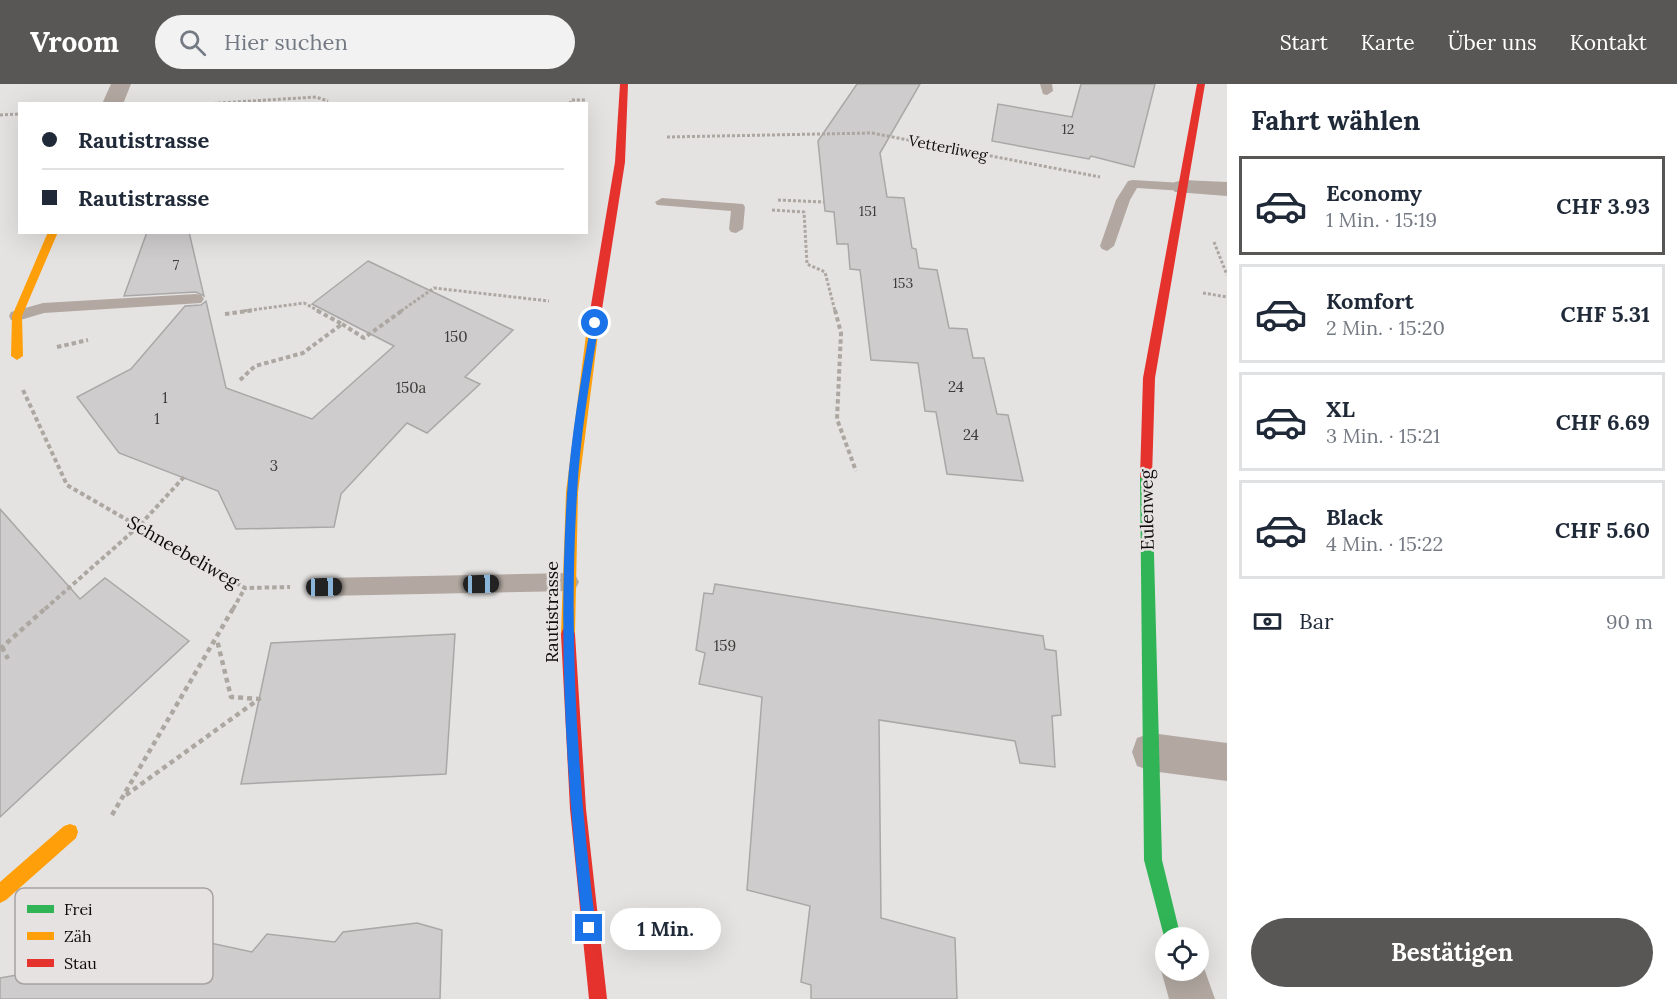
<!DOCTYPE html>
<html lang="de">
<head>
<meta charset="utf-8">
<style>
  body { margin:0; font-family:Lora,serif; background:#f2f2f3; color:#1f2937; height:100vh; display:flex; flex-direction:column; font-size:22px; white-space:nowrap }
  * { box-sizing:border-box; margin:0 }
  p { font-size:20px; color:#747a83 }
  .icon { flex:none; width:33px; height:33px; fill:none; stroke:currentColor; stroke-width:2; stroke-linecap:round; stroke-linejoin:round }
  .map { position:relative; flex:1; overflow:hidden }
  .side { display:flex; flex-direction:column; background:#fff; width:450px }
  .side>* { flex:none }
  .hud { position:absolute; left:18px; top:18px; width:570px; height:132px; border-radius:0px; box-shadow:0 6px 24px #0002; display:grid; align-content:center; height:132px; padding:0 24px; background:#fff }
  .tools { position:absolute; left:1155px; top:843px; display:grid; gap:12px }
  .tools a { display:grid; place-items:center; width:54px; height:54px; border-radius:50%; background:#fff; box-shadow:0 6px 24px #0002; font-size:30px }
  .end { position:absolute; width:27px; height:27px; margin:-14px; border:8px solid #1a73e8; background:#fff; box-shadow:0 0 0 3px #fff }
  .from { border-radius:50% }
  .bubble { position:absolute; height:42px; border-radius:21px; background:#fff; box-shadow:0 6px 24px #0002; font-size:20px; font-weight:700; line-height:42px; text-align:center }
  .car { position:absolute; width:18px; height:36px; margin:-18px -9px; border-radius:8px; box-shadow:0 0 4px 2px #0007; background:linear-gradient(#222 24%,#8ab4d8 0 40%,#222 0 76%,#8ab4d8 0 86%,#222 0) }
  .hud b { display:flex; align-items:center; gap:21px; height:57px; font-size:22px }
  .hud b+b { border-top:2px solid #e0e1e3 }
  .hud i { width:15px; height:15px; background:#1f2937 }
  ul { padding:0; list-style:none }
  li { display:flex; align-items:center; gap:18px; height:99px; margin:0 12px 9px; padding:0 12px; border:3px solid #e0e1e3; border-radius:0px }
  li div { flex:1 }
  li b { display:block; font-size:22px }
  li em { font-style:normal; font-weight:700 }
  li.active { border-color:#595756 }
  li>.icon { width:54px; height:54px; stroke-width:1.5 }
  h2 { padding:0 24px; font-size:27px; line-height:72px }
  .pay { display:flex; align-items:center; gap:15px; height:66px; padding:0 24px; font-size:22px }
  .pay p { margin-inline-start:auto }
  .button { display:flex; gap:12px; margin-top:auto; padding:12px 24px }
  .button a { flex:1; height:69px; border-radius:36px; background:#595756; color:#fff; font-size:24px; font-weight:700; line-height:69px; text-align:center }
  header { display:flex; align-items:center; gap:36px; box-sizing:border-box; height:84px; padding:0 30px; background:#595756; color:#fff }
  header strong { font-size:28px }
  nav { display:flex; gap:33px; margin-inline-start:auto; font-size:21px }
  .search { width:420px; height:54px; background:#f2f2f3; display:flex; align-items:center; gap:15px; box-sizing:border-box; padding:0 21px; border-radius:33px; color:#747a83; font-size:22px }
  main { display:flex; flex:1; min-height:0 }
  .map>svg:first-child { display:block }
  .building { fill:#cecccc; stroke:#a9a8a7; stroke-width:1.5 }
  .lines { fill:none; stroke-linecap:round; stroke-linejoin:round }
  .path-far2 { stroke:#ada7a2; stroke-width:3; stroke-dasharray:3 2; stroke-linecap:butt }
  .path-far1 { stroke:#ada7a2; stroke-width:4; stroke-dasharray:4.5 3; stroke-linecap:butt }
  .path { stroke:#ada7a2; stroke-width:4.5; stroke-dasharray:5 4; stroke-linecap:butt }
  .lane { fill:#b2a8a1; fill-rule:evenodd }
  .street { fill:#b2a8a1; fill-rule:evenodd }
  .fast { fill:#30b455; fill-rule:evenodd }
  .slow { fill:#ff9f0a; fill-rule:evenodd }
  .jam { fill:#e5322d; fill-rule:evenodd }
  .route { fill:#1a73e8 }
  .labels { text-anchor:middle; stroke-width:5; stroke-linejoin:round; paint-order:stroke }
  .far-number-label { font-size:14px; fill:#3d3c3b }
  .far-street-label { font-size:15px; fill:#0d0c0b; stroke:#e6e2e1 }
  .number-label { font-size:15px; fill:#3d3c3b }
  .street-label { font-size:18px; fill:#0d0c0b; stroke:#e6e2e1 }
  .key { fill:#e6e2e1; stroke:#a5a2a1; stroke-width:1.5 }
  .key-label { font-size:16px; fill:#0d0c0b }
</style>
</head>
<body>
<header>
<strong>Vroom</strong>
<div class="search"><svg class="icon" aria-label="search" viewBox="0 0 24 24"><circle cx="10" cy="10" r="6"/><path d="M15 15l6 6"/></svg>Hier suchen</div>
<nav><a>Start</a><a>Karte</a><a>Über uns</a><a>Kontakt</a></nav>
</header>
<main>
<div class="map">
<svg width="1227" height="915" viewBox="0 0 1227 915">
  <rect width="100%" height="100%" fill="#e5e3e2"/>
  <g class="building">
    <polygon points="857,0 920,0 880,69 887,113 904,114 912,164 916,165 919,184 937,186 949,244 967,245 973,274 984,274 997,330 1008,331 1023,397 947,390 936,328 925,327 918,279 871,276 860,186 850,185 848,160 837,160 834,128 825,127 818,57"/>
    <polygon points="1081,0 1155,0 1134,83 1091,72 1089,75 992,57 998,20 1072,33"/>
    <polygon points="147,148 189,148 204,212 196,208 124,212"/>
    <polygon points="368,177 513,246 465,293 480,300 427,349 407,339 341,410 334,443 236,445 218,407 119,369 77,313 131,285 185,222 201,221 206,217 226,304 312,335 394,262 312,220"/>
    <polygon points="0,425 80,515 105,494 189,557 0,733"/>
    <polygon points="715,500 1043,552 1045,565 1056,567 1061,631 1052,632 1055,683 1020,679 1015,657 879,636 881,834 955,854 957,915 811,915 811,901 801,898 810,822 747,806 762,613 699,600 705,569 696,566 704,509 713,510"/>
    <polygon points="455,550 446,690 241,700 271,559"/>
    <polygon points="417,839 442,846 440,915 0,915 0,894 89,878 110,856 180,867 192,855 252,868 267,850 335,858 343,848"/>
  </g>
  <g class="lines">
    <g class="path-far2">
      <polyline points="203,20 316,13 328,17"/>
      <polyline points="570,20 571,16 586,16"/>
      <polyline points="0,31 20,30"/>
      <polyline points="667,53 872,49 1100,93"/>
      <polyline points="778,116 824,118"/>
      <polyline points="772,126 804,128 807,180 825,188 835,227"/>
      <polyline points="1214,158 1227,191"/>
      <polyline points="1203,209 1227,213"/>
      <polyline points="244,227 304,219 319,227"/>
      <polyline points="401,227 434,204 549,217"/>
    </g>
    <g class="path-far1">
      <polyline points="835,226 841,249 837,335 856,387"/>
      <polyline points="225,230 255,226"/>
      <polyline points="342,240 364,254 403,226"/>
      <polyline points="57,263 88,256"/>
      <polyline points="240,296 255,282 303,269 342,240 316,226"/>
      <polyline points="23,306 67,401 245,504 290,503"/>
      <polyline points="45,525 139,442 184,393"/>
      <polyline points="233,525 245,504"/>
    </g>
    <g class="path">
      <polyline points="2,563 8,575"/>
      <polyline points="0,565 47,523"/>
      <polyline points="126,711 259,615 231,613 217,556"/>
      <polyline points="112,731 234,523"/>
    </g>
    <g class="lane">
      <polygon points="1040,0 1052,0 1053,7 1047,11 1043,10"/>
      <polygon points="1133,96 1183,99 1190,103 1183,107 1137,104 1130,116 1114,162 1107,167 1102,165 1100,162 1116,116 1128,97"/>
      <polygon points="662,114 743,120 745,123 743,145 736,149 731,148 729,145 731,127 657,121 655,118"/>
      <polygon points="196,210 201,211 204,215 201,219 44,229 17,237 11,236 9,232 11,228 43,219"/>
      <polygon points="569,489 576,492 579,498 576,504 569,507 324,512 317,509 314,503 317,497 324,494"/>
    </g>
    <g class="street">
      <polygon points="111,0 131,0 123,20 102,20"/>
      <polygon points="1183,96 1227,98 1227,112 1175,108 1171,103 1175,98"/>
      <polygon points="1151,649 1227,659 1227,697 1151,687 1137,682 1132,668 1137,654"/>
      <polygon points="1199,870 1215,915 1169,915 1161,886 1166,874 1166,886 1198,886"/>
    </g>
    <polygon class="fast" points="1146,388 1152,393 1162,776 1181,854 1166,854 1166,860 1144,776 1140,393"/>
    <g class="slow">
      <polygon points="48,148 58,148 22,232 23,272 17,276 11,272 12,232"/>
      <polygon points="592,247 598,251 578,408 575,550 573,555 568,557 563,555 561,550 566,408 586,251"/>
      <polygon points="70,740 76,742 78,748 76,754 6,816 0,819 0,798 64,742"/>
    </g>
    <g class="jam">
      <polygon points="620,0 628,0 625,78 598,251 592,255 586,251 615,78"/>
      <polygon points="1197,0 1205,0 1155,294 1152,393 1146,398 1140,393 1143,294"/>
      <polygon points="568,543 573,545 575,550 586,725 607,915 589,915 570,725 561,550 563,545"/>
    </g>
  </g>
  <path class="route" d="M 595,236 L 599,239 C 590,295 580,352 577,410 C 568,555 578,701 596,844 L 594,849 L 589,851 L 585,849 L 583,844 C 566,700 558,554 567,410 C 571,352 581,295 591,239 Z"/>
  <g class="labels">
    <g class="far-number-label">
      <text x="1068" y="50">12</text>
      <text x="868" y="132">151</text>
      <text x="176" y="186">7</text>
      <text x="903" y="204">153</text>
    </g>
    <g class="far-street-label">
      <text transform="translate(948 64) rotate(11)" y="5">Vetterliweg</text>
    </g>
    <g class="number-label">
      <text x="456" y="258">150</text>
      <text x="956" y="308">24</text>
      <text x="411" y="309">150a</text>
      <text x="165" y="319">1</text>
      <text x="157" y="340">1</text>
      <text x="971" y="356">24</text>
      <text x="274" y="387">3</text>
      <text x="725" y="567">159</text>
    </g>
    <g class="street-label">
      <text transform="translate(1147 426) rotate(-91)" y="6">Eulenweg</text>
      <text transform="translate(183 468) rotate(30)" y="6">Schneebeliweg</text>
      <text transform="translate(552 528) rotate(-90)" y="6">Rautistrasse</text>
    </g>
  </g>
  <rect x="15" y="804" width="198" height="96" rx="9" class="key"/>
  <rect x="27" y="821" width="27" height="8" fill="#30b455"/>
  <rect x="27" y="848" width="27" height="8" fill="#ff9f0a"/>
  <rect x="27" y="875" width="27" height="8" fill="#e5322d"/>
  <g class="key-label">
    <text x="64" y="831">Frei</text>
    <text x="64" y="858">Zäh</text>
    <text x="64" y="885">Stau</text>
  </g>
</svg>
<div class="tools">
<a><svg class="icon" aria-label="locate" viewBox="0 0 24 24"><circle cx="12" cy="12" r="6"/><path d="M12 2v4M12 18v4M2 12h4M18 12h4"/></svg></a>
</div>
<i class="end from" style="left:595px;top:239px"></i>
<i class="end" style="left:589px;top:844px"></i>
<div class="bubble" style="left:610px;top:824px;width:111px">1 Min.</div>
<i class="car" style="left:481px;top:500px;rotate:89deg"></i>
<i class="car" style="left:324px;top:503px;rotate:89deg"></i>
<div class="hud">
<b><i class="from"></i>Rautistrasse</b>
<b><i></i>Rautistrasse</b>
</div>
</div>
<section class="side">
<h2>Fahrt wählen</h2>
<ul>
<li class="active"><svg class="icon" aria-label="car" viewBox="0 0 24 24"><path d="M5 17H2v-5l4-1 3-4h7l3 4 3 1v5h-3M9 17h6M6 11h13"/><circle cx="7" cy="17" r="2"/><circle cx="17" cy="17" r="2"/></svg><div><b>Economy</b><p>1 Min. · 15:19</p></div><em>CHF 3.93</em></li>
<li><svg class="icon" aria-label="car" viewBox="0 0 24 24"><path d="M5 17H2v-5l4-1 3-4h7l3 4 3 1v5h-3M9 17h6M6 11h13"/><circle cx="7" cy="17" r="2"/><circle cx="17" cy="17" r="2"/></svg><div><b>Komfort</b><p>2 Min. · 15:20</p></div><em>CHF 5.31</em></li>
<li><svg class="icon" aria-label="car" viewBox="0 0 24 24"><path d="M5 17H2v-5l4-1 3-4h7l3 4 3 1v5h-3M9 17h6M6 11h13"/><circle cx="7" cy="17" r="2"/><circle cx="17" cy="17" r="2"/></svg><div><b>XL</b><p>3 Min. · 15:21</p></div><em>CHF 6.69</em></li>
<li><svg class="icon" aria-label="car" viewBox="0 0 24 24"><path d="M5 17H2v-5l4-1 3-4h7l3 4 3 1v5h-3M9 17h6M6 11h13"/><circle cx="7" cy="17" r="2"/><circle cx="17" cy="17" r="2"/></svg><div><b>Black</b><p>4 Min. · 15:22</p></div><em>CHF 5.60</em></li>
</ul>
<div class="pay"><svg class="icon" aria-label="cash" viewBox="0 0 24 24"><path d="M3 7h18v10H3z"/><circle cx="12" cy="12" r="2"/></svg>Bar<p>90 m</p></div>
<div class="button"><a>Bestätigen</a></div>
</section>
</main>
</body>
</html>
